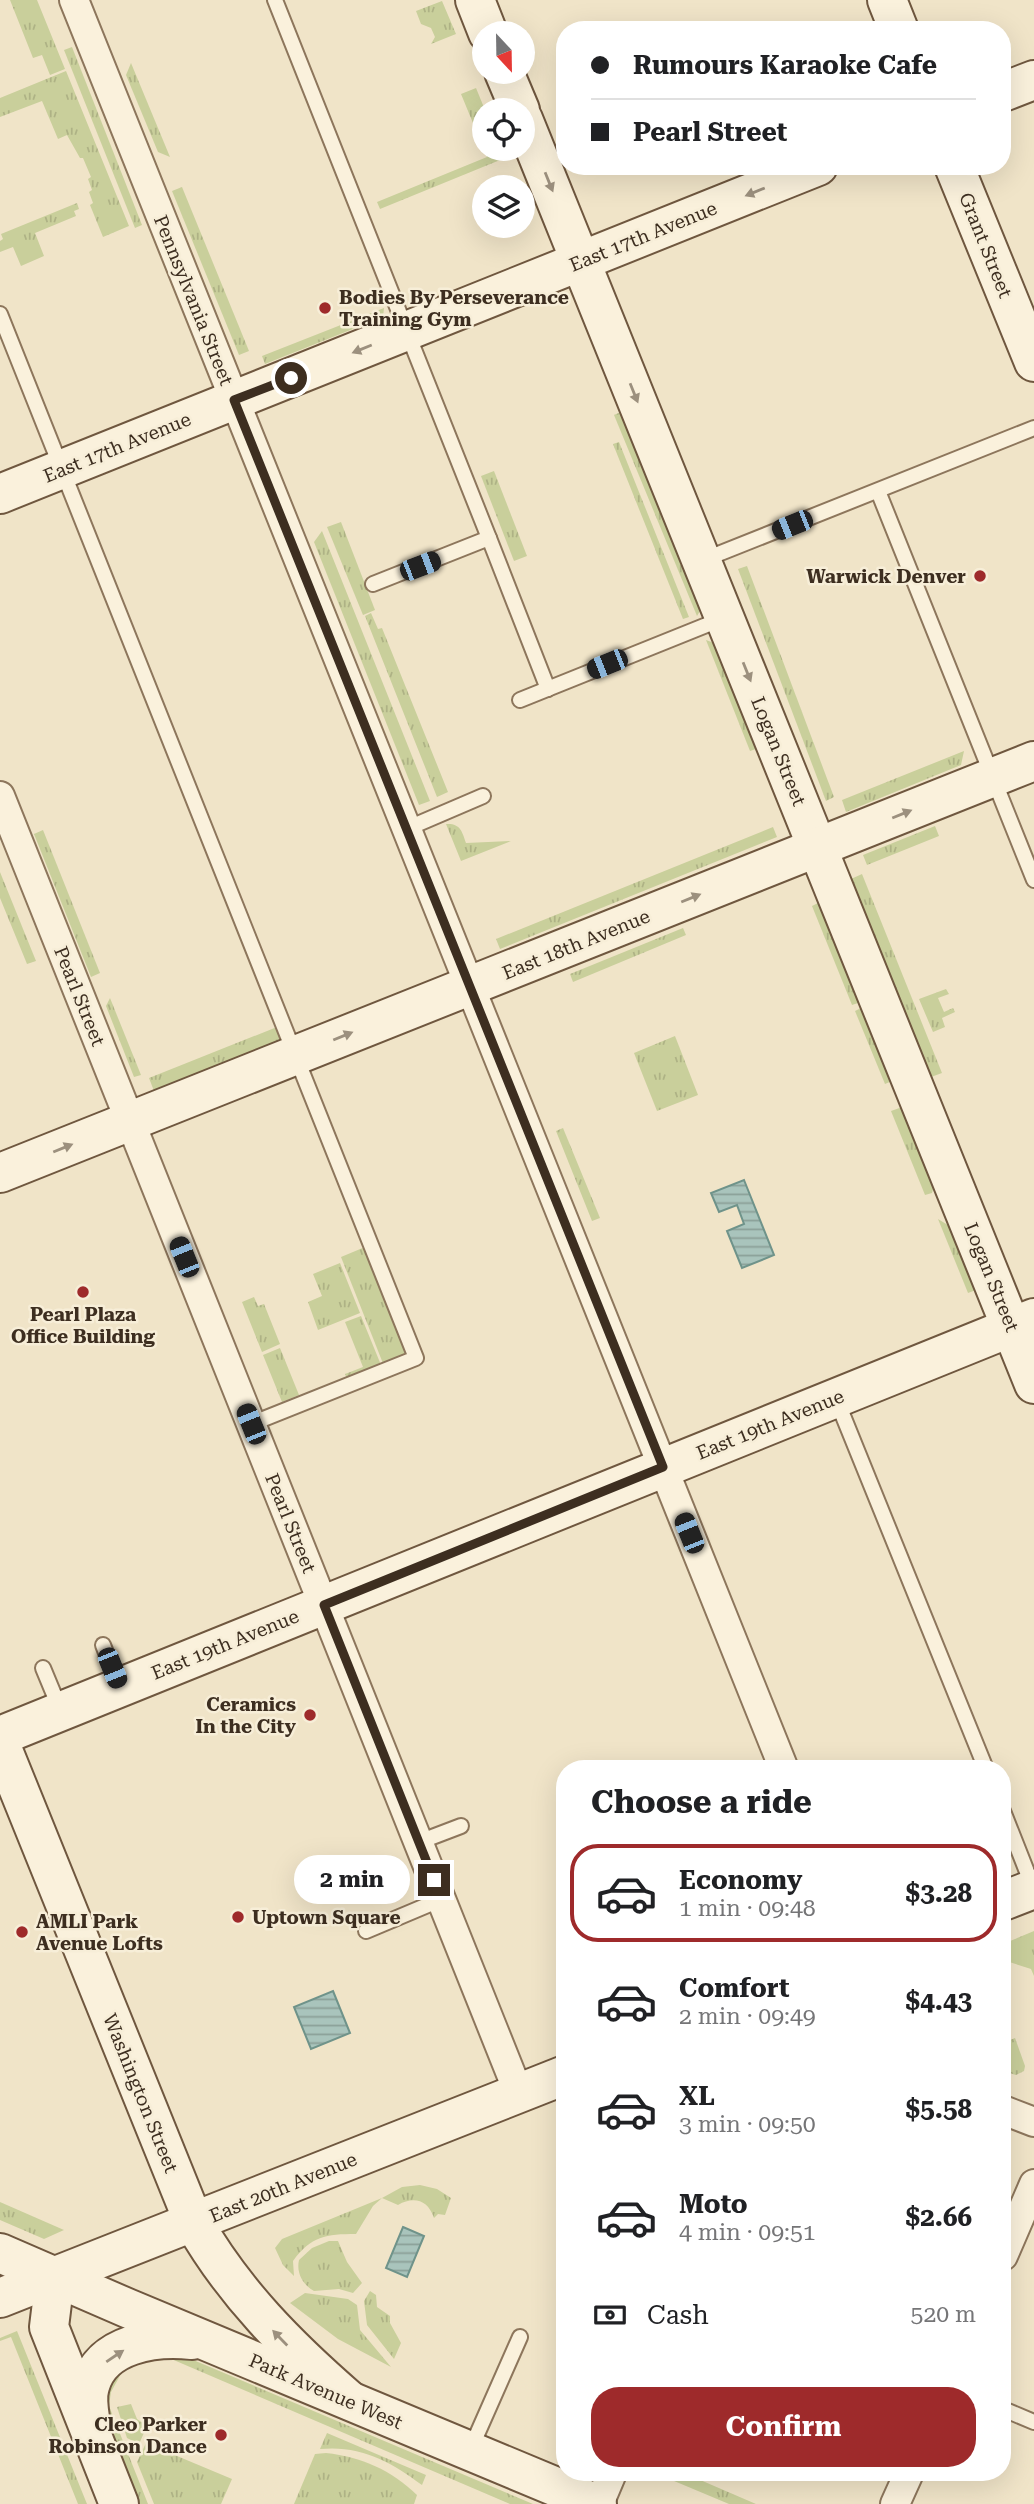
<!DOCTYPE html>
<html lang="en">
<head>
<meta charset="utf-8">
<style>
  body { margin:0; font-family:"Roboto Serif",serif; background:#f2f2f2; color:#202124; height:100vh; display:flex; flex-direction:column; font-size:26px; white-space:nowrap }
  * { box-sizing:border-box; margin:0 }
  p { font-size:23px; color:#757577 }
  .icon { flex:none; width:38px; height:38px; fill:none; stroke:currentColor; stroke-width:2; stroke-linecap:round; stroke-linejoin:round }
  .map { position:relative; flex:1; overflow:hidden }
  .drawer { position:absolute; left:556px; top:1760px; width:455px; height:721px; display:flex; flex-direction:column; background:#fff; border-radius:28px; box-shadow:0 7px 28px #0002 }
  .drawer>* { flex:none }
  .banner { position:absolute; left:556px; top:21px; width:455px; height:154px; border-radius:28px; box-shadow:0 7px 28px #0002; display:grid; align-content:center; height:154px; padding:0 35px; background:#fff }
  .needle { width:46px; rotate:158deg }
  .tools { position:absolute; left:472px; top:21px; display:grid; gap:14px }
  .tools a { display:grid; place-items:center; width:63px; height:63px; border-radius:50%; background:#fff; box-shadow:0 7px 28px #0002; font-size:35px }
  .end { position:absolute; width:32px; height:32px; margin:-16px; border:9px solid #3d2e20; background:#fff; box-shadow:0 0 0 4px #fff }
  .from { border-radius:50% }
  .bubble { position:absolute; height:49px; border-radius:24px; background:#fff; box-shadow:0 7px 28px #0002; font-size:23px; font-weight:700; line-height:49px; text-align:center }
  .car { position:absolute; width:21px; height:42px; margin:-21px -10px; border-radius:9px; box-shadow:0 0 5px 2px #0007; background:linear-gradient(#222 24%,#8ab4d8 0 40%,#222 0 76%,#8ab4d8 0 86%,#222 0) }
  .banner b { display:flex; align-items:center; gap:24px; height:66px; font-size:26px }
  .banner b+b { border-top:2px solid #e0e0e0 }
  .banner i { width:18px; height:18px; background:#202124 }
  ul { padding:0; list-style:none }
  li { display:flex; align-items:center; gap:21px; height:98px; margin:0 14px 10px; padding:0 21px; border:4px solid transparent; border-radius:28px }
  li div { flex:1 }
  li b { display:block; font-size:26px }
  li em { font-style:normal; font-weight:700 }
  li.active { border-color:#9e2a2b }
  li>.icon { width:63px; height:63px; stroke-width:1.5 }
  h2 { padding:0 35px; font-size:32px; line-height:84px }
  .pay { display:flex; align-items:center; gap:18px; height:77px; padding:0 35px; font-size:26px }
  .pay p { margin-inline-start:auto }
  .action { display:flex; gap:14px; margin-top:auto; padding:14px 35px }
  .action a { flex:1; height:80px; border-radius:28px; background:#9e2a2b; color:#fff; font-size:28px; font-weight:700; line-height:80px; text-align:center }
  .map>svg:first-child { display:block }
  .grass { fill:url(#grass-tufts) }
  .water { fill:url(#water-rules); stroke:#6f938a; stroke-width:2 }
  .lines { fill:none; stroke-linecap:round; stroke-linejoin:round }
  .lane-casing { stroke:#8d765c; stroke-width:18 }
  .street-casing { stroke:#8d765c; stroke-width:32 }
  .secondary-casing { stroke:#6f573f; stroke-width:42 }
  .lane { stroke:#faf1dc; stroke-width:14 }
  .street { stroke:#faf1dc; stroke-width:28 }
  .secondary { stroke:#faf1dc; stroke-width:38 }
  .oneway { fill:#9c907e }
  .route { stroke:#3d2e20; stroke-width:9 }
  .poi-dot { fill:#9e2a2b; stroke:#f7eed8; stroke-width:2.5 }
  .labels { text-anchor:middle; stroke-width:5; stroke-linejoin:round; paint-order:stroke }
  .street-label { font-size:19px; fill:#3d2e20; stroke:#f7eed8 }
  .poi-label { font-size:19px; font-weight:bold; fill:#3d2e20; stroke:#f7eed8; text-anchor:start }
</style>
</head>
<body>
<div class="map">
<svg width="1034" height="2504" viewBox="0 0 1034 2504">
  <defs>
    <pattern id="grass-tufts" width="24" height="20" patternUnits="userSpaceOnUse" patternTransform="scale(1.75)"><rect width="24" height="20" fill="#c9cf9b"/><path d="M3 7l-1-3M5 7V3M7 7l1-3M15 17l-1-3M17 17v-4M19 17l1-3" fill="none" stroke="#aeb285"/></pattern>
    <pattern id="water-rules" width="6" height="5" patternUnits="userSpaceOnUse" patternTransform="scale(1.75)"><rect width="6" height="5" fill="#a9c4bc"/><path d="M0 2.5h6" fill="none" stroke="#8ba098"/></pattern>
  </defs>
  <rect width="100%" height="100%" fill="#f0e4c8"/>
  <g class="grass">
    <polygon points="10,0 37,0 65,69 50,75 42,55 33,58"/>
    <polygon points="442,1 456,34 431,44 435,37 431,28 421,24 416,11"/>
    <polygon points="72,47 142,225 135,228 64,50"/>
    <polygon points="131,63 170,157 158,152 126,75"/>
    <polygon points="66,71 129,226 103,237 90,205 93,203 89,192 92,190 88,179 91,177 83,158 80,158 67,135 58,139 42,101 0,117 0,98"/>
    <polygon points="476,88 485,110 485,149 501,149 505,158 380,209 377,202 487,157 461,94"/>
    <polygon points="182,187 249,351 239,355 172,191"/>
    <polygon points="77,203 79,209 74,211 76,216 35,233 44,256 21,266 13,247 0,252 0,241 3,239 1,234"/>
    <polygon points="384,308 383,317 265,364 262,356"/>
    <polygon points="623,411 703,606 697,616 614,415"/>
    <polygon points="619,442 689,617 683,619 613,444"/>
    <polygon points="494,471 527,556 514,561 481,476"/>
    <polygon points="341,522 375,610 363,615 327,527"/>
    <polygon points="322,531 430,801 419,805 314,542"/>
    <polygon points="747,566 834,797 826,801 738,569"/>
    <polygon points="371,613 378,629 382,628 448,792 437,797 365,616"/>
    <polygon points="706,640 717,644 759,748 750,751"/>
    <polygon points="964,751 961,765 846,812 842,800"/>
    <path d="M 446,824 C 460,823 462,831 466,843 L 511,841 L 461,861 Z"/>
    <polygon points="935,826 939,836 867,865 863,855"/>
    <polygon points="773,827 777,837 500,949 496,939"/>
    <polygon points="43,830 100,973 91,977 34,834"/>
    <polygon points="0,872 36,961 27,964 0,898"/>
    <polygon points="862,874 942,1073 931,1077 851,879"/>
    <polygon points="820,902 861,1002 852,1005 812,906"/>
    <polygon points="683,928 686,935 573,982 570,974"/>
    <polygon points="946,989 949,994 938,998 944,1012 953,1008 955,1012 942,1018 945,1027 933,1032 919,999"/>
    <polygon points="110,998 141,1075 134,1077 106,1006"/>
    <polygon points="863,1007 892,1081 885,1084 855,1011"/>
    <polygon points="277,1027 282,1040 154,1091 149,1078"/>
    <polygon points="675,1036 698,1095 657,1111 634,1053"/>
    <polygon points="905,1106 935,1182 932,1193 925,1195 891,1111"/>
    <polygon points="563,1128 600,1218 592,1221 556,1131"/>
    <polygon points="938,1219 951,1227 984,1287 968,1293"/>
    <polygon points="365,1247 409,1357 384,1366 341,1257"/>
    <polygon points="340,1263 360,1313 318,1330 308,1302 322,1296 313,1274"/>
    <polygon points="254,1297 258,1306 264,1304 280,1344 262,1352 242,1302"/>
    <polygon points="361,1316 381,1365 347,1378 345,1374 363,1367 345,1322"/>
    <polygon points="280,1348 299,1395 282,1402 263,1355"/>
    <polygon points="1034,1931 1034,1976 1031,1969 1003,1960 1003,1944"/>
    <polygon points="1015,2038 1025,2066 1024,2071 1016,2075 1003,2071 1003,2043"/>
    <path d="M 420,2185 L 437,2189 L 451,2198 L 445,2215 L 438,2214 L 434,2218 C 428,2200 414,2196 398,2205 L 382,2198 L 373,2206 L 356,2234 C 326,2234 311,2236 293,2261 L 294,2276 L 283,2265 L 275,2248 L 282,2239 L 382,2198 L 402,2187 Z"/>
    <polygon points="0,2202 64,2230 44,2239 0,2220"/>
    <path d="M 329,2241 L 338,2241 L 347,2262 L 362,2283 L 353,2293 L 339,2289 L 314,2291 C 303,2285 296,2273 299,2260 L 312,2248 Z"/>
    <polygon points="370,2291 376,2295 377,2307 390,2316 390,2323 401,2343 394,2359 367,2325 364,2301"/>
    <polygon points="305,2293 348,2299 357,2305 360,2330 391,2367 338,2339 290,2303"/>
    <polygon points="17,2331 87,2504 78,2504 11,2337 0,2341 0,2338"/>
    <polygon points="172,2351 533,2504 510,2504 169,2358"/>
    <polygon points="122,2372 111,2392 109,2406 148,2504 135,2504 104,2419 109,2376"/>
    <polygon points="131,2404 137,2419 147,2426 139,2444 127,2438 117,2407"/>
    <path d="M 327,2433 L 426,2475 L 422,2485 C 390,2461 360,2445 320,2449 Z"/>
    <polygon points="146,2443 232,2479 221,2504 154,2504 137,2462"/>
    <path d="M 326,2453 C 362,2457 391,2470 417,2495 L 414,2504 L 294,2504 L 315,2454 Z"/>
    <polygon points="655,2473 669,2473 689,2481 691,2476 756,2504 729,2504"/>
  </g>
  <g class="water">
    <polygon points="744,1180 774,1255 742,1268 727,1231 744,1224 737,1205 719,1212 711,1193"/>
    <polygon points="333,1991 350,2033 311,2049 294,2007"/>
    <polygon points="403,2227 424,2236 407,2277 386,2268"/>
  </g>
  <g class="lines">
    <g class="lane-casing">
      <g id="lane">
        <polyline points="275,0 489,538 373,584"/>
        <polyline points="0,314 416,1358 251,1424"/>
        <polyline points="878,491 1034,880"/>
        <polyline points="489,538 548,689"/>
        <polyline points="703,560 1034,428"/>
        <polyline points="520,700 724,618"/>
        <polyline points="406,829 483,796"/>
        <polyline points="837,1401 986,1769"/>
        <polyline points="103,1645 119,1686"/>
        <polyline points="43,1668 60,1709"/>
        <polyline points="1003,1811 1033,1887"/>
        <polyline points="419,1842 461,1826"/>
        <polyline points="366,1931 442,1899"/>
        <polyline points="1003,2409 1034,2422"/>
        <polyline points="471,2448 520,2337"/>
      </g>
    </g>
    <g class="street-casing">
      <g id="street">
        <polyline points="74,0 784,1769"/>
        <polyline points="0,796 519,2094"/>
        <polyline points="1003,2110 1034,2122"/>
        <polyline points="1003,2256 1034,2184"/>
        <polyline points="599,2504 612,2473"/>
        <polyline points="895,2504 909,2473"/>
      </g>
    </g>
    <g class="secondary-casing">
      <g id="secondary">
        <polyline points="475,0 488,33"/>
        <polyline points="887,0 899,30"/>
        <polyline points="504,72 520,110"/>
        <polyline points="1003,92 1034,80"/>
        <polyline points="523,119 1034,1384"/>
        <polyline points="954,166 1034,362"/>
        <polyline points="0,494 818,166"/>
        <polyline points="0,1173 1034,761"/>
        <polyline points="0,1736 1034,1318"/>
        <path d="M 0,1743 L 194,2223 C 234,2293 288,2347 349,2400"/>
        <polyline points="1003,1901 1034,1889"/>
        <polyline points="0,2253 127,2308 597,2504"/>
        <polyline points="55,2278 49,2327 119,2504"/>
        <polyline points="0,2298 565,2075"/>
        <path d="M 91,2424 C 89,2411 86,2398 90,2386 C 101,2343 156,2336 192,2340"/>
      </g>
    </g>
    <use href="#lane" class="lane"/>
    <use href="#street" class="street"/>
    <use href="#secondary" class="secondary"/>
  </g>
  <defs><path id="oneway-solid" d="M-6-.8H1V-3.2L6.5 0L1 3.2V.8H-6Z" transform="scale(1.75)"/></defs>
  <g class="oneway">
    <use href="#oneway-solid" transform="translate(549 182) rotate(68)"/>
    <use href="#oneway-solid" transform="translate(755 192) rotate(158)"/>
    <use href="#oneway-solid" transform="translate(362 349) rotate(158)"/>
    <use href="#oneway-solid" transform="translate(634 393) rotate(68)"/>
    <use href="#oneway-solid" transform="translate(747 672) rotate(68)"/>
    <use href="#oneway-solid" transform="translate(902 814) rotate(-22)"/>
    <use href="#oneway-solid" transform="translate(691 898) rotate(-22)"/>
    <use href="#oneway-solid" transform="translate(343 1036) rotate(-22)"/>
    <use href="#oneway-solid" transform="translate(63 1148) rotate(-22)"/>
    <use href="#oneway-solid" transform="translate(280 2338) rotate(-134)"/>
    <use href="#oneway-solid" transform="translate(115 2356) rotate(-34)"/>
  </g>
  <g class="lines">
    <polyline class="route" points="291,378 234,400 663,1467 324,1605 434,1880"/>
  </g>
  <g class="poi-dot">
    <circle cx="325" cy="308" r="7"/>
    <circle cx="980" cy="576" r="7"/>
    <circle cx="83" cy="1292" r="7"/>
    <circle cx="310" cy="1715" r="7"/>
    <circle cx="238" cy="1917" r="7"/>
    <circle cx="22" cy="1932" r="7"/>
    <circle cx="221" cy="2435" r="7"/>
  </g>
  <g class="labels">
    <g class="street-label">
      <text transform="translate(643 236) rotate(-22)" y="7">East 17th Avenue</text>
      <text transform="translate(986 245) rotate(68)" y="7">Grant Street</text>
      <text transform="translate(194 300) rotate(68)" y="7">Pennsylvania Street</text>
      <text transform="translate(117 447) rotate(-22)" y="7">East 17th Avenue</text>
      <text transform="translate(779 751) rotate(68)" y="7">Logan Street</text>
      <text transform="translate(576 944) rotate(-22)" y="7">East 18th Avenue</text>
      <text transform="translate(80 996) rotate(68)" y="7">Pearl Street</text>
      <text transform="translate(992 1277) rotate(68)" y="7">Logan Street</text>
      <text transform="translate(770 1424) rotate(-22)" y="7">East 19th Avenue</text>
      <text transform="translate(291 1523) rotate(68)" y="7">Pearl Street</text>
      <text transform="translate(225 1644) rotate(-22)" y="7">East 19th Avenue</text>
      <text transform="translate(141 2093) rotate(68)" y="7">Washington Street</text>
      <text transform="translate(283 2187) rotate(-22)" y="7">East 20th Avenue</text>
      <text transform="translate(326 2391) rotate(23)" y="7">Park Avenue West</text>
    </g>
    <g class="poi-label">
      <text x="339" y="304">Bodies By Perseverance<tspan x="339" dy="22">Training Gym</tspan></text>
      <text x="966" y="583" text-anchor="end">Warwick Denver</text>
      <text x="83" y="1321" text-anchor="middle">Pearl Plaza<tspan x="83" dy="22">Office Building</tspan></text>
      <text x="296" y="1711" text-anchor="end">Ceramics<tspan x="296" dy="22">In the City</tspan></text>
      <text x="252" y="1924">Uptown Square</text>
      <text x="36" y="1928">AMLI Park<tspan x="36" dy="22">Avenue Lofts</tspan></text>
      <text x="207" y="2431" text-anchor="end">Cleo Parker<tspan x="207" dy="22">Robinson Dance</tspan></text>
    </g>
  </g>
</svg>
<div class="tools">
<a><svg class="needle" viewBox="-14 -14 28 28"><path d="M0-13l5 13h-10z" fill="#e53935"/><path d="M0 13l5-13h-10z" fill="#757577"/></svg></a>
<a><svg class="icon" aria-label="locate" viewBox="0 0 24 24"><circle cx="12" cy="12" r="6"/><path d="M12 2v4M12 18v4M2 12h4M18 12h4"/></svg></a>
<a><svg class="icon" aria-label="layers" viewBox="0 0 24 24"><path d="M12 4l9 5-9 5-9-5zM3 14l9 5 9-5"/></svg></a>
</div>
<i class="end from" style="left:291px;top:378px"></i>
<i class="end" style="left:434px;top:1880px"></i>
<div class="bubble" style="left:294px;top:1855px;width:116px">2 min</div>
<i class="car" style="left:792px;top:525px;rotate:248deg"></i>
<i class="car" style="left:420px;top:566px;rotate:69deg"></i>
<i class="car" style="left:607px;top:664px;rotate:248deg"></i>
<i class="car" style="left:184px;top:1257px;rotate:338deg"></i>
<i class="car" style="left:251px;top:1424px;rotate:338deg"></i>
<i class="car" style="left:689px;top:1533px;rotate:338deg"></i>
<i class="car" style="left:112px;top:1668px;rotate:158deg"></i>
<div class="banner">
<b><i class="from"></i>Rumours Karaoke Cafe</b>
<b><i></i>Pearl Street</b>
</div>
<section class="drawer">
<h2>Choose a ride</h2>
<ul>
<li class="active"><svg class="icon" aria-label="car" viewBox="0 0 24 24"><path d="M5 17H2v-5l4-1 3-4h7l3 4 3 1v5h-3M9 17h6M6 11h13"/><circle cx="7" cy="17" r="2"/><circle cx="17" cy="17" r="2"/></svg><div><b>Economy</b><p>1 min · 09:48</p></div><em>$3.28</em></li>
<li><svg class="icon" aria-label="car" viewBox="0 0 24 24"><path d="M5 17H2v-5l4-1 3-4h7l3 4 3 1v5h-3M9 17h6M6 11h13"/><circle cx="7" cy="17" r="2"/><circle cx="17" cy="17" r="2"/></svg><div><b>Comfort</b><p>2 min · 09:49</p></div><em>$4.43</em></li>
<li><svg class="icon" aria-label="car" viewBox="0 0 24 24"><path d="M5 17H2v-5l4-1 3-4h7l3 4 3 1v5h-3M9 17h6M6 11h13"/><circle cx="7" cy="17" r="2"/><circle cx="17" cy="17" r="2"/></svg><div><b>XL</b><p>3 min · 09:50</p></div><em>$5.58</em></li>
<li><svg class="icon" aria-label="car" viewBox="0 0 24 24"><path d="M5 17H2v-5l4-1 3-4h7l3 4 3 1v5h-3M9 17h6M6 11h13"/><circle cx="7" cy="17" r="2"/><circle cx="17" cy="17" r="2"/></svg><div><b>Moto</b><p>4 min · 09:51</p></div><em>$2.66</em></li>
</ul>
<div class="pay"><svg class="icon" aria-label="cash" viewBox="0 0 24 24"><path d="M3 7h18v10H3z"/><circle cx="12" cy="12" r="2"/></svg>Cash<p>520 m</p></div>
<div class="action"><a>Confirm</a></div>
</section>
</div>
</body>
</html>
